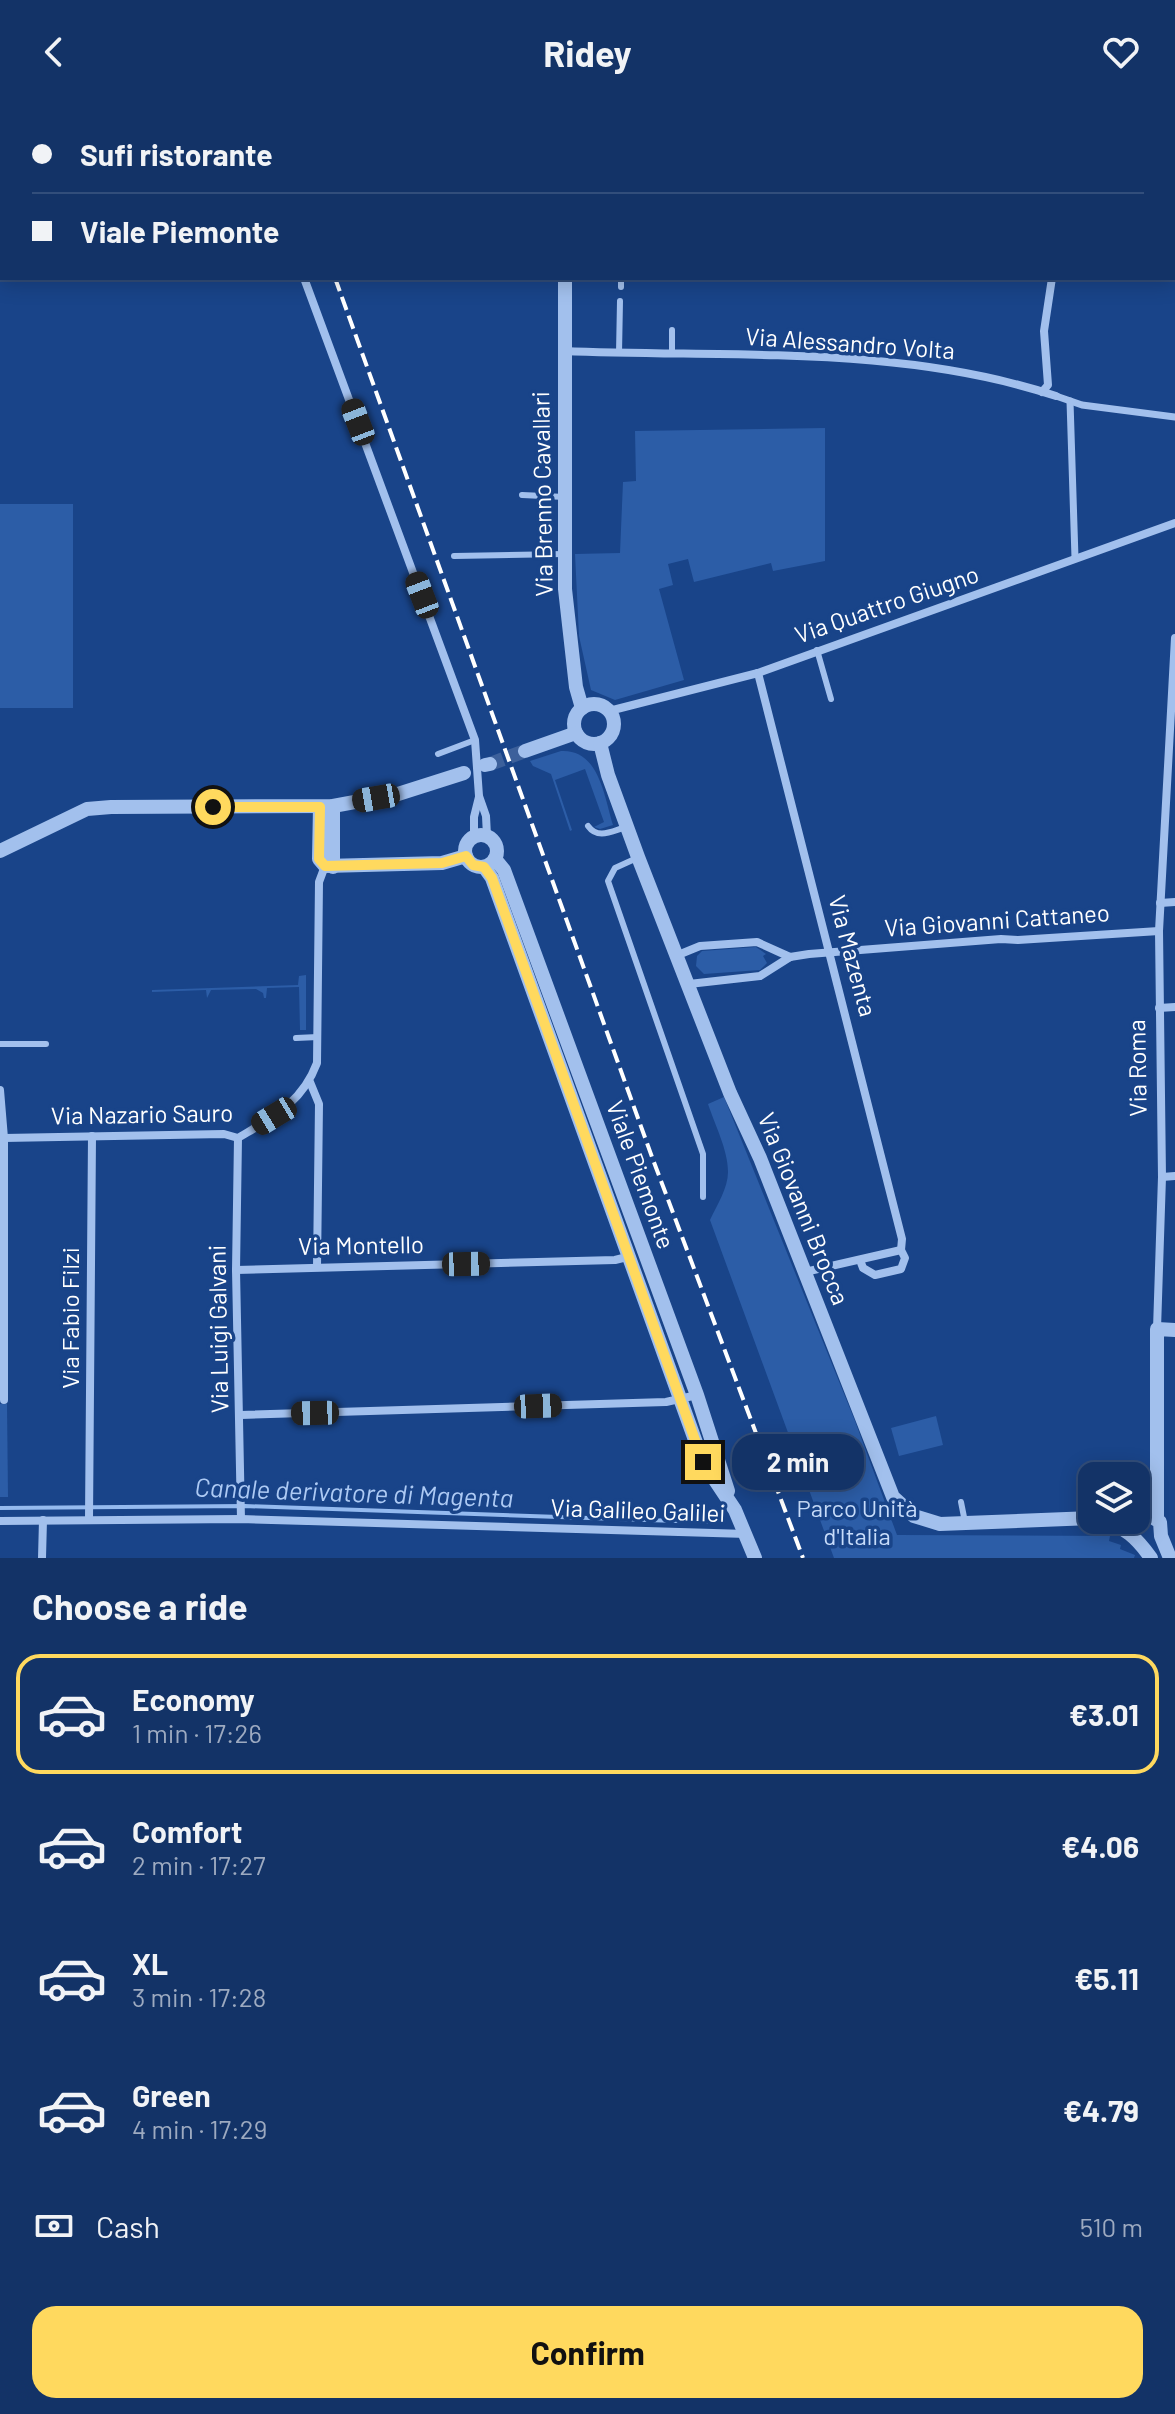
<!DOCTYPE html>
<html lang="en">
<head>
<meta charset="utf-8">
<style>
  body { margin:0; font-family:Barlow,sans-serif; background:#203f70; color:#f1f3f6; height:100vh; display:flex; flex-direction:column; font-size:30px; white-space:nowrap }
  * { box-sizing:border-box; margin:0 }
  p { font-size:26px; color:#9daac0 }
  .icon { flex:none; width:44px; height:44px; fill:none; stroke:currentColor; stroke-width:2; stroke-linecap:round; stroke-linejoin:round }
  .map { position:relative; height:1454px; overflow:hidden }
  .details { display:flex; flex-direction:column; background:#133367; flex:1 }
  .details>* { flex:none }
  .guide { position:absolute; left:0px; top:0px; width:1176px; height:176px; box-shadow:0 4px 20px #0003,0 0 0 2px #324e7b; display:grid; align-content:center; height:176px; padding:0 32px; background:#133367 }
  .fabs { position:absolute; left:1078px; top:1358px; display:grid; gap:16px }
  .fabs a { display:grid; place-items:center; width:72px; height:72px; border-radius:16px; background:#133367; box-shadow:0 4px 20px #0003,0 0 0 2px #324e7b; font-size:40px }
  .end { position:absolute; width:36px; height:36px; margin:-18px; border:10px solid #ffd95e; background:#111; box-shadow:0 0 0 4px #111 }
  .from { border-radius:50% }
  .bubble { position:absolute; height:56px; border-radius:24px; background:#133367; box-shadow:0 4px 20px #0003,0 0 0 2px #324e7b; font-size:26px; font-weight:700; line-height:56px; text-align:center }
  .car { position:absolute; width:24px; height:48px; margin:-24px -12px; border-radius:10px; box-shadow:0 0 6px 2px #0007; background:linear-gradient(#222 24%,#8ab4d8 0 40%,#222 0 76%,#8ab4d8 0 86%,#222 0) }
  .guide b { display:flex; align-items:center; gap:28px; height:76px; font-size:30px }
  .guide b+b { border-top:2px solid #324e7b }
  .guide i { width:20px; height:20px; background:#f1f3f6 }
  ul { padding:0; list-style:none }
  li { display:flex; align-items:center; gap:24px; height:120px; margin:0 16px 12px; padding:0 16px; border:4px solid transparent; border-radius:24px }
  li div { flex:1 }
  li b { display:block; font-size:30px }
  li em { font-style:normal; font-weight:700 }
  li.current { border-color:#ffd95e }
  li>.icon { width:72px; height:72px; stroke-width:1.5 }
  h2 { padding:0 32px; font-size:36px; line-height:96px }
  .pay { display:flex; align-items:center; gap:20px; height:88px; padding:0 32px; font-size:30px }
  .pay p { margin-inline-start:auto }
  .button { display:flex; gap:16px; margin-top:auto; padding:16px 32px }
  .button a { flex:1; height:92px; border-radius:24px; background:#ffd95e; color:#111; font-size:32px; font-weight:700; line-height:92px; text-align:center }
  header { display:flex; justify-content:space-between; align-items:center; height:104px; padding:0 32px; background:#133367; font-size:36px; font-weight:700 }
  .map>svg:first-child { display:block }
  .green { fill:#2c5da7 }
  .lines { fill:none; stroke-linecap:round; stroke-linejoin:round }
  .stream { stroke:#94baef; stroke-width:4 }
  .tertiary-tunnel { stroke:#3c609b; stroke-width:14; stroke-dasharray:14 7; stroke-linecap:butt }
  .service { stroke:#a2c0ed; stroke-width:6 }
  .pedestrian { stroke:#a2c0ed; stroke-width:7 }
  .minor { stroke:#a2c0ed; stroke-width:8 }
  .tertiary { stroke:#a2c0ed; stroke-width:14 }
  .rail { stroke:#fff; stroke-width:4; stroke-dasharray:14 6; stroke-linecap:butt }
  .route { stroke:#ffd95e; stroke-width:10 }
  .labels { text-anchor:middle; stroke-width:7; stroke-linejoin:round; paint-order:stroke }
  .street-label { font-size:24px; fill:#fff; stroke:#194489 }
  .park-label { font-size:24px; fill:#c7dcfa; stroke:#194489 }
  .water-label { font-size:26px; font-style:italic; fill:#adcaf4; stroke:#194489 }
</style>
</head>
<body>
<header><svg class="icon" aria-label="back" viewBox="0 0 24 24"><path d="M15 5l-7 7 7 7"/></svg>Ridey<svg class="icon" aria-label="heart" viewBox="0 0 24 24"><path d="M12 20l-8-8c-3-5 5-10 8-4 3-6 11-1 8 4z"/></svg></header>
<div class="map">
<svg width="1175" height="1454" viewBox="0 0 1175 1454">
  <rect width="100%" height="100%" fill="#194489"/>
  <g class="green">
    <polygon points="825,324 825,457 773,467 771,459 694,478 688,455 668,460 673,481 659,485 684,576 615,596 591,586 579,532 575,450 620,449 623,378 636,377 635,327"/>
    <rect x="0" y="400" width="73" height="204"/>
    <path d="M 561,647 C 599,645 604,692 613,721 L 600,725 L 594,723 L 604,718 L 585,665 L 555,676 L 572,726 L 570,727 L 551,670 L 533,662 L 530,657 Z"/>
    <polygon points="756,843 766,850 763,852 767,859 760,866 704,870 696,862 697,852 702,847"/>
    <polygon points="306,871 306,926 300,926 299,883 267,884 266,894 264,894 263,889 256,885 211,886 207,894 206,886 152,888 152,886 298,881 299,872"/>
    <path d="M 724,993 L 855,1317 L 897,1431 L 1110,1432 L 1109,1437 L 1121,1441 L 1120,1445 L 1135,1451 L 1134,1454 L 834,1454 L 710,1116 C 717,1101 728,1084 728,1068 C 728,1046 715,1021 708,1000 Z"/>
    <polygon points="0,1300 7,1300 8,1393 0,1393"/>
    <polygon points="936,1312 943,1341 899,1352 891,1324"/>
  </g>
  <g class="lines">
    <polyline class="stream" points="0,1404 245,1402 706,1418"/>
    <polyline class="tertiary-tunnel" points="490,660 525,647"/>
    <g class="service">
      <polyline points="621,183 621,174"/>
      <polyline points="619,249 620,197"/>
      <polyline points="672,250 672,226"/>
      <polyline points="522,391 565,393"/>
      <polyline points="454,452 564,450"/>
      <polyline points="817,546 831,595"/>
      <polyline points="438,650 475,636"/>
      <path d="M 588,722 C 598,736 612,727 626,723"/>
      <polyline points="637,754 615,764 608,777 703,1050 703,1093"/>
      <polyline points="296,934 318,933"/>
      <polyline points="0,940 46,940"/>
      <polyline points="961,1398 965,1418"/>
    </g>
    <g class="pedestrian">
      <polyline points="1056,292 1082,301 1175,313"/>
      <polyline points="1070,297 1075,454"/>
    </g>
    <g class="minor">
      <polyline points="75,0 79,2"/>
      <polyline points="239,0 240,2"/>
      <polyline points="881,0 885,2"/>
      <polyline points="1160,0 1161,2"/>
      <polyline points="48,2 49,0"/>
      <polyline points="0,18 2,18"/>
      <polyline points="1174,34 1175,34"/>
      <polyline points="1174,78 1175,86"/>
      <polyline points="304,174 475,636 479,692 486,712 487,732"/>
      <path d="M 564,247 C 727,254 899,240 1056,292"/>
      <polyline points="1042,288 1048,281 1044,227 1052,174"/>
      <polyline points="758,569 902,1135 901,1146 905,1154 901,1165 875,1171 863,1164 860,1156"/>
      <polyline points="609,607 758,569 1175,419"/>
      <polyline points="474,732 474,713 479,693"/>
      <polyline points="1160,799 1175,798"/>
      <polyline points="678,851 700,842 757,838 790,853"/>
      <polyline points="689,880 760,872 790,853 809,850 1001,835 1018,836 1159,827"/>
      <polyline points="1159,904 1175,903"/>
      <polyline points="310,978 319,1000 317,1163"/>
      <polyline points="0,986 4,1034 4,1296"/>
      <path d="M 4,1034 L 224,1030 L 238,1034 C 273,1013 302,999 317,959 L 319,778 L 325,762"/>
      <polyline points="238,1034 236,1166 241,1415"/>
      <polyline points="1162,1073 1175,1072"/>
      <polyline points="236,1166 615,1156 631,1152"/>
      <polyline points="805,1168 901,1146"/>
      <polyline points="1157,1225 1162,1073 1159,827 1175,534"/>
      <polyline points="241,1311 666,1298 697,1291"/>
      <polyline points="89,1415 92,1032"/>
      <polyline points="0,1417 241,1415 747,1430"/>
      <polyline points="42,1454 43,1416"/>
    </g>
    <g class="tertiary">
      <polyline points="562,2 563,0"/>
      <polyline points="577,2 578,0"/>
      <polyline points="565,174 565,485 576,583 582,604"/>
      <circle cx="594" cy="620" r="20"/>
      <polyline points="600,639 608,671 638,753 730,989 760,1054 893,1393 914,1412 940,1420 1092,1414"/>
      <polyline points="525,647 576,629"/>
      <polyline points="485,661 490,660"/>
      <polyline points="320,703 319,755 325,762 442,759 466,752"/>
      <circle cx="481" cy="747" r="16"/>
      <polyline points="0,747 87,705 111,703 333,702 398,690 464,669"/>
      <polyline points="495,755 504,766 697,1291 728,1387"/>
      <polyline points="333,763 333,702"/>
      <polyline points="484,763 492,774 703,1358 735,1406 755,1454"/>
      <polyline points="1136,1413 1149,1411 1160,1418 1161,1432 1170,1454"/>
      <polyline points="1157,1415 1157,1225 1175,1226"/>
      <path d="M 1101,1416 C 1125,1423 1137,1434 1151,1454"/>
    </g>
    <g class="rail">
      <polyline points="264,0 265,2"/>
      <polyline points="335,174 652,1053 803,1454"/>
    </g>
  </g>
  <g class="lines">
    <polyline class="route" points="213,703 320,703 319,755 325,762 442,759 466,752 473,761 484,763 492,774 703,1358"/>
  </g>
  <g class="labels">
    <g class="street-label">
      <text transform="translate(850 240) rotate(4)" y="8">Via Alessandro Volta</text>
      <text transform="translate(543 390) rotate(-91)" y="8">Via Brenno Cavallari</text>
      <text transform="translate(887 501) rotate(-19)" y="8">Via Quattro Giugno</text>
      <text transform="translate(997 817) rotate(-4)" y="8">Via Giovanni Cattaneo</text>
      <text transform="translate(852 852) rotate(75)" y="8">Via Mazenta</text>
      <text transform="translate(1138 964) rotate(-91)" y="8">Via Roma</text>
      <text transform="translate(142 1011) rotate(-1)" y="8">Via Nazario Sauro</text>
      <text transform="translate(640 1071) rotate(70)" y="8">Viale Piemonte</text>
      <text transform="translate(803 1105) rotate(68)" y="8">Via Giovanni Brocca</text>
      <text transform="translate(361 1142) rotate(-1)" y="8">Via Montello</text>
      <text transform="translate(71 1214) rotate(-90)" y="8">Via Fabio Filzi</text>
      <text transform="translate(219 1225) rotate(-91)" y="8">Via Luigi Galvani</text>
      <text transform="translate(638 1407) rotate(2)" y="8">Via Galileo Galilei</text>
    </g>
    <g class="park-label">
      <text x="857" y="1413">Parco Unità<tspan x="857" dy="28">d'Italia</tspan></text>
    </g>
    <g class="water-label">
      <text transform="translate(354 1389) rotate(2)" y="9">Canale derivatore di Magenta</text>
    </g>
  </g>
</svg>
<div class="fabs">
<a><svg class="icon" aria-label="layers" viewBox="0 0 24 24"><path d="M12 4l9 5-9 5-9-5zM3 14l9 5 9-5"/></svg></a>
</div>
<i class="end from" style="left:213px;top:703px"></i>
<i class="end" style="left:703px;top:1358px"></i>
<div class="bubble" style="left:732px;top:1330px;width:132px">2 min</div>
<i class="car" style="left:358px;top:318px;rotate:339deg"></i>
<i class="car" style="left:422px;top:491px;rotate:339deg"></i>
<i class="car" style="left:376px;top:694px;rotate:260deg"></i>
<i class="car" style="left:274px;top:1012px;rotate:239deg"></i>
<i class="car" style="left:466px;top:1160px;rotate:89deg"></i>
<i class="car" style="left:538px;top:1302px;rotate:88deg"></i>
<i class="car" style="left:315px;top:1309px;rotate:269deg"></i>
<div class="guide">
<b><i class="from"></i>Sufi ristorante</b>
<b><i></i>Viale Piemonte</b>
</div>
</div>
<section class="details">
<h2>Choose a ride</h2>
<ul>
<li class="current"><svg class="icon" aria-label="car" viewBox="0 0 24 24"><path d="M5 17H2v-5l4-1 3-4h7l3 4 3 1v5h-3M9 17h6M6 11h13"/><circle cx="7" cy="17" r="2"/><circle cx="17" cy="17" r="2"/></svg><div><b>Economy</b><p>1 min · 17:26</p></div><em>€3.01</em></li>
<li><svg class="icon" aria-label="car" viewBox="0 0 24 24"><path d="M5 17H2v-5l4-1 3-4h7l3 4 3 1v5h-3M9 17h6M6 11h13"/><circle cx="7" cy="17" r="2"/><circle cx="17" cy="17" r="2"/></svg><div><b>Comfort</b><p>2 min · 17:27</p></div><em>€4.06</em></li>
<li><svg class="icon" aria-label="car" viewBox="0 0 24 24"><path d="M5 17H2v-5l4-1 3-4h7l3 4 3 1v5h-3M9 17h6M6 11h13"/><circle cx="7" cy="17" r="2"/><circle cx="17" cy="17" r="2"/></svg><div><b>XL</b><p>3 min · 17:28</p></div><em>€5.11</em></li>
<li><svg class="icon" aria-label="car" viewBox="0 0 24 24"><path d="M5 17H2v-5l4-1 3-4h7l3 4 3 1v5h-3M9 17h6M6 11h13"/><circle cx="7" cy="17" r="2"/><circle cx="17" cy="17" r="2"/></svg><div><b>Green</b><p>4 min · 17:29</p></div><em>€4.79</em></li>
</ul>
<div class="pay"><svg class="icon" aria-label="cash" viewBox="0 0 24 24"><path d="M3 7h18v10H3z"/><circle cx="12" cy="12" r="2"/></svg>Cash<p>510 m</p></div>
<div class="button"><a>Confirm</a></div>
</section>
</body>
</html>
